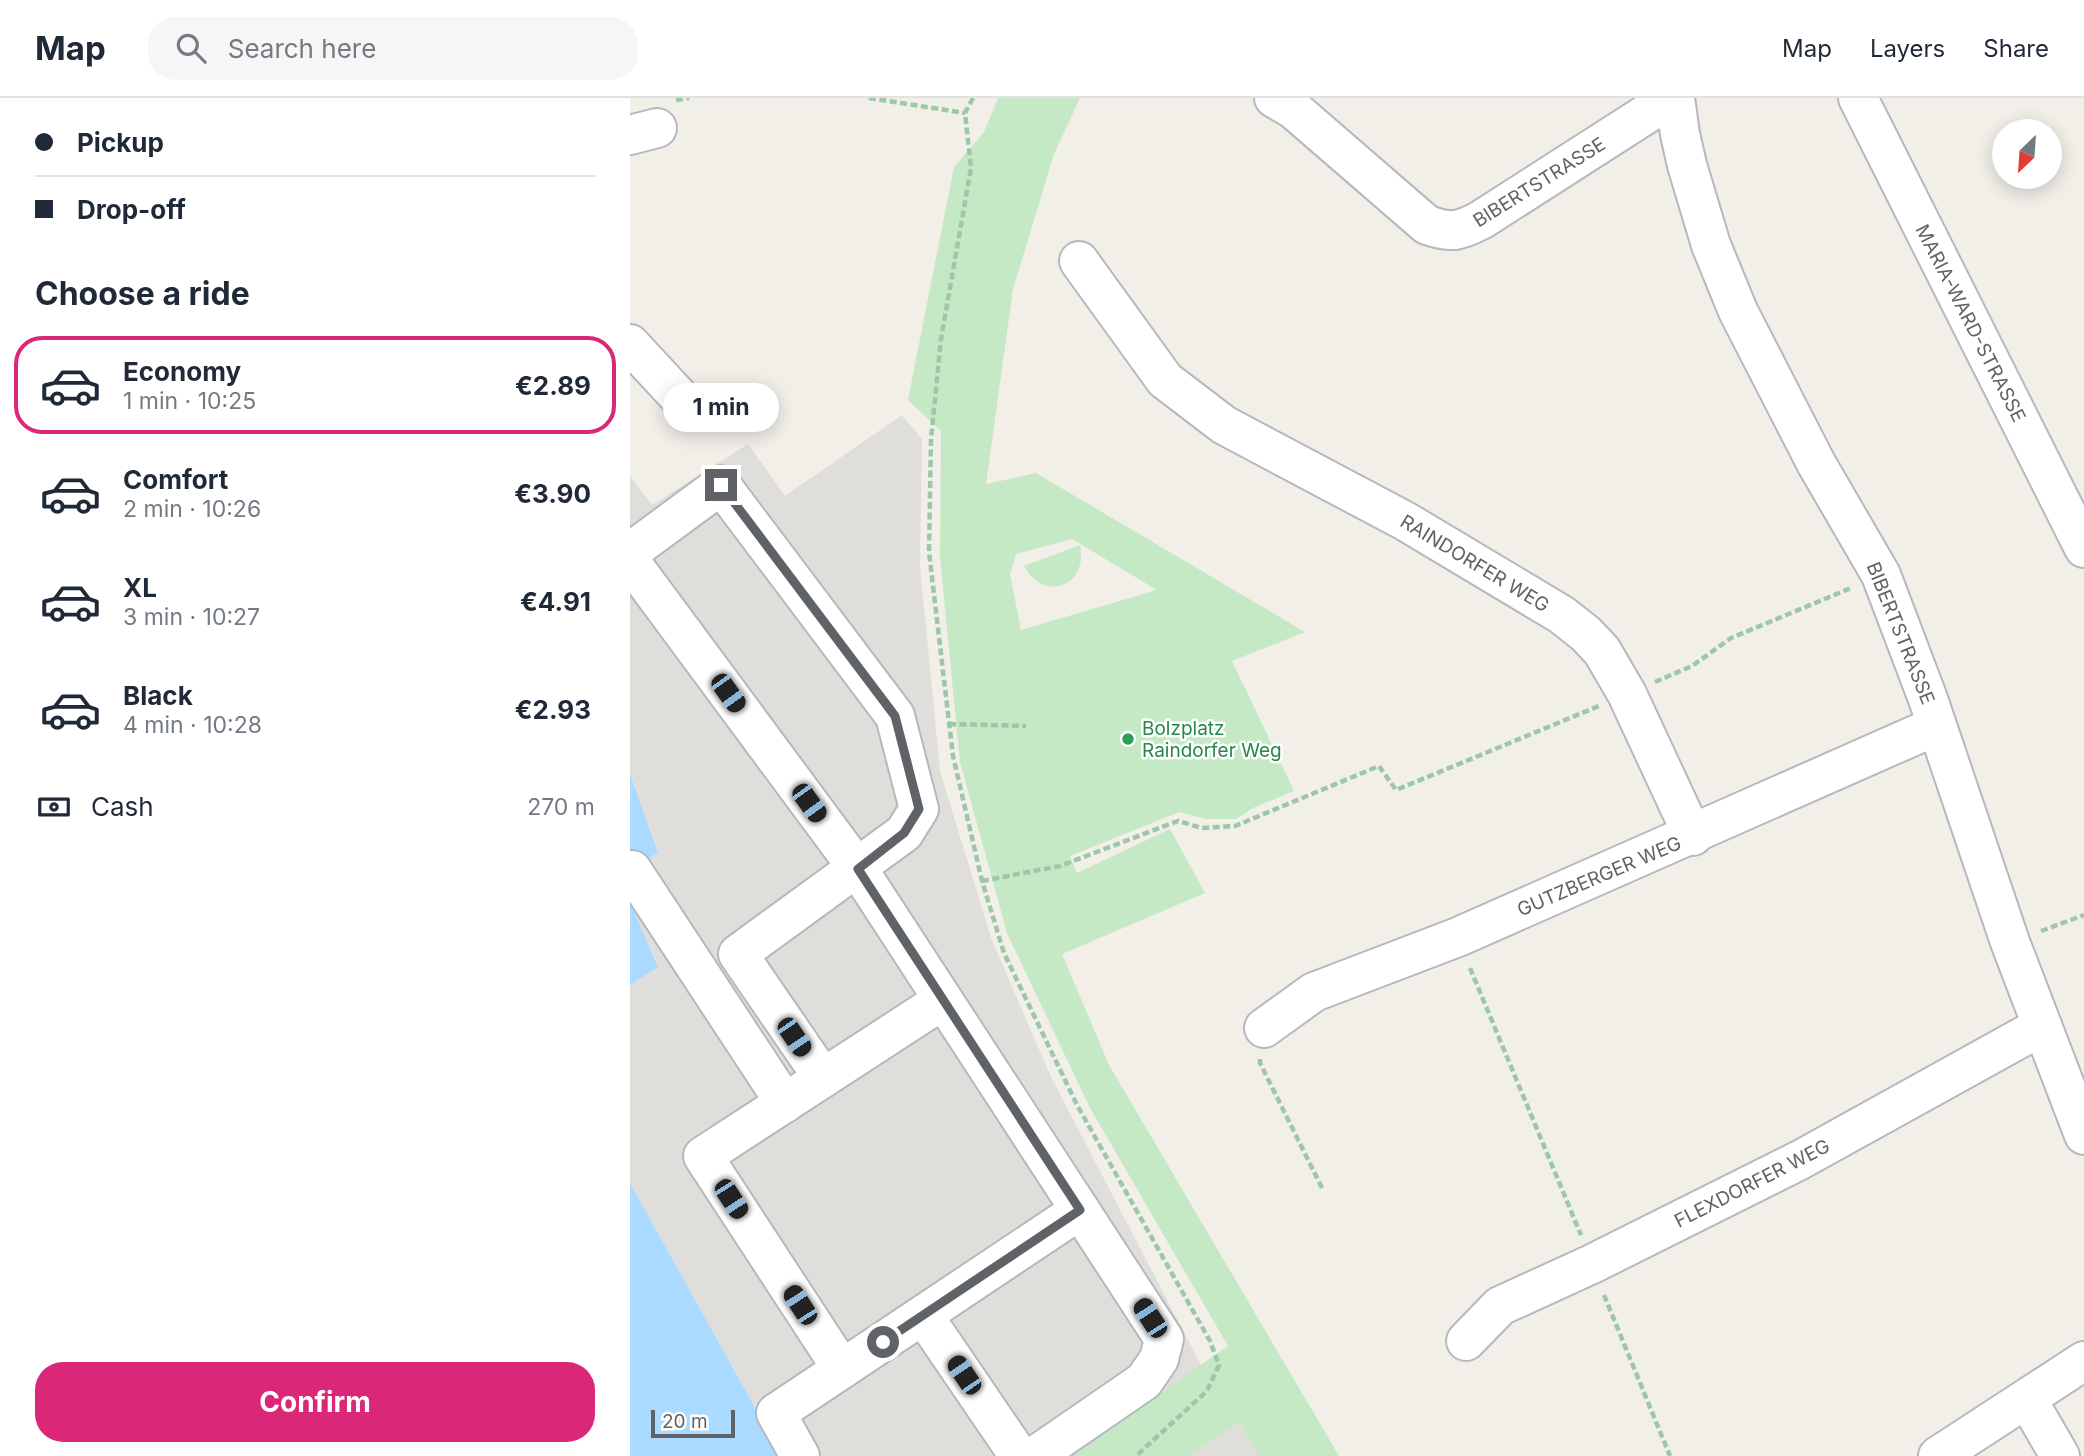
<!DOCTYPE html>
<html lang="en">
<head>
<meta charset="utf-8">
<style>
  body { margin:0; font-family:Inter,sans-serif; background:#f6f6f7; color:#1f2937; height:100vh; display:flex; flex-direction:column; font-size:26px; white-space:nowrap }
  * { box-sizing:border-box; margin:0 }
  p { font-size:23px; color:#747a83 }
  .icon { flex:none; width:38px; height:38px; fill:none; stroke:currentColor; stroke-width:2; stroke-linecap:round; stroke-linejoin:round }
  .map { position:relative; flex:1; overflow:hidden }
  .panel { display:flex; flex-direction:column; background:#fff; width:630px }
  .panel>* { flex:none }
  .hud { display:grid; align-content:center; height:154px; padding:0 35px; background:#fff }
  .needle { width:46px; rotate:205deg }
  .fabs { position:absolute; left:1362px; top:21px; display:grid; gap:14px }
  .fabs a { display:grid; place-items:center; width:70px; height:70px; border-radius:50%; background:#fff; box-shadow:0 4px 18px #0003; font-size:35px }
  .scale { position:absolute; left:21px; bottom:18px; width:84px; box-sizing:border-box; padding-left:7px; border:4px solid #5f6368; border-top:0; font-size:19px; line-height:24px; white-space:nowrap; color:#5f6368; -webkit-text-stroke:5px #fff; paint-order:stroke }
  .end { position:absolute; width:32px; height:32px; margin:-16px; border:9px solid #5f6368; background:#fff; box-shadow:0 0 0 4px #fff }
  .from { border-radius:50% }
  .bubble { position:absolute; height:49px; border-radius:24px; background:#fff; box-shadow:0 4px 18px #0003; font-size:23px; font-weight:700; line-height:49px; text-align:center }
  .car { position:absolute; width:21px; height:42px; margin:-21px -10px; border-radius:9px; box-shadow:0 0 5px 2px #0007; background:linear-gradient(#222 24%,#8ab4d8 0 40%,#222 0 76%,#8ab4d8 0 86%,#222 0) }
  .hud b { display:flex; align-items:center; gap:24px; height:66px; font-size:26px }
  .hud b+b { border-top:2px solid #e0e1e3 }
  .hud i { width:18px; height:18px; background:#1f2937 }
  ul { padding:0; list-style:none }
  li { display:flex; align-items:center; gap:21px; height:98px; margin:0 14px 10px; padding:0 21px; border:4px solid transparent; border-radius:28px }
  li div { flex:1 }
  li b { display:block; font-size:26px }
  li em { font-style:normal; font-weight:700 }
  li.on { border-color:#db2777 }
  li>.icon { width:63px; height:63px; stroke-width:1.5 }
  h2 { padding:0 35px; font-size:32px; line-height:84px }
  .pay { display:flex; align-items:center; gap:18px; height:77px; padding:0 35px; font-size:26px }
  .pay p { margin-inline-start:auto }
  .primary-button { display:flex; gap:14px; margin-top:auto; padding:14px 35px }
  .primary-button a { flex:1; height:80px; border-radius:28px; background:#db2777; color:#fff; font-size:28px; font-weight:700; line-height:80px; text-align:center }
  header { display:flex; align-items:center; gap:42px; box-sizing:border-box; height:98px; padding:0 35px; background:#fff; border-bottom:2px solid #e0e1e3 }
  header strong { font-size:33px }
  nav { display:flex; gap:38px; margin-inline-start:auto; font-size:24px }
  .search { width:490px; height:63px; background:#f6f6f7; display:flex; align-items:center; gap:18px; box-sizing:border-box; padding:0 24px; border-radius:28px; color:#747a83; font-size:26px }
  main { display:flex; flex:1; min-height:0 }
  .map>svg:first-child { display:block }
  .industrial { fill:#e0deda }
  .green { fill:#c5e8c5; fill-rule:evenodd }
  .water { fill:#aadaff }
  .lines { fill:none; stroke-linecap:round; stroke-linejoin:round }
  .minor-casing { stroke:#b5b8bc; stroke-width:42 }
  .path { stroke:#9cc7a9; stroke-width:4.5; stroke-dasharray:7 3.5; stroke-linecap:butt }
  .minor { stroke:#fff; stroke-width:38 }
  .route { stroke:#5f6368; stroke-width:9 }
  .leisure-dot { fill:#2e9e5b; stroke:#fff; stroke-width:2.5 }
  .labels { text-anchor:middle; stroke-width:5; stroke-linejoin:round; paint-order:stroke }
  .street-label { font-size:19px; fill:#5f6368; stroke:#fff }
  .leisure-label { font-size:19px; fill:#27864d; stroke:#fff; text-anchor:start }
</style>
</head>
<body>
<header>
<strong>Map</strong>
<div class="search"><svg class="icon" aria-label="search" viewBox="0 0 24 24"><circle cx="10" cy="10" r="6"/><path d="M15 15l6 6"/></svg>Search here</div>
<nav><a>Map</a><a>Layers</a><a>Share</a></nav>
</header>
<main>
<section class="panel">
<div class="hud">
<b><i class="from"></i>Pickup</b>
<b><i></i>Drop-off</b>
</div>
<h2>Choose a ride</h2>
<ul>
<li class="on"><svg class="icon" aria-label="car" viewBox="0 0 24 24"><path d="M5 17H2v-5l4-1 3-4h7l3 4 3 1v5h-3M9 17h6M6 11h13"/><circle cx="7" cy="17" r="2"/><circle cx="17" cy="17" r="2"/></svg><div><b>Economy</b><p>1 min · 10:25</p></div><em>€2.89</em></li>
<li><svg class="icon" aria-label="car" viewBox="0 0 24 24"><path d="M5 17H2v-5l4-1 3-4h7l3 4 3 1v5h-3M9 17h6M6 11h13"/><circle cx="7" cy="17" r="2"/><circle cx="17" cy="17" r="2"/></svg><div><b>Comfort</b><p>2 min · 10:26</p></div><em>€3.90</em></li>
<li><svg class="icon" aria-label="car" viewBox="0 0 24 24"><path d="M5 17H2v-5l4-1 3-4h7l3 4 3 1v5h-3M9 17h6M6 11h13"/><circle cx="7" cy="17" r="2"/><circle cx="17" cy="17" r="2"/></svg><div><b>XL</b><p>3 min · 10:27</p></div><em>€4.91</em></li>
<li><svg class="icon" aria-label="car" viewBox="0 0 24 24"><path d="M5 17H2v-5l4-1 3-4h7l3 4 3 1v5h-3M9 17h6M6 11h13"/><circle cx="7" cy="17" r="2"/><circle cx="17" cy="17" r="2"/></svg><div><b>Black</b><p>4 min · 10:28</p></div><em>€2.93</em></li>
</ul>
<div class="pay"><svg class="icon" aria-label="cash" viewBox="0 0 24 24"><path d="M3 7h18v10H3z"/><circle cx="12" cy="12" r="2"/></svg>Cash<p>270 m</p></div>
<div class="primary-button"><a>Confirm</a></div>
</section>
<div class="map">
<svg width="1454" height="1358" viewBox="0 0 1454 1358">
  <rect width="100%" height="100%" fill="#f1efe8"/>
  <g class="industrial">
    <polygon points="272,317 292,341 290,468 310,673 361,840 421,979 571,1267 440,1358 152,1358 0,1085 0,887 28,868 0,804 0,774 28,753 0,676 0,378 22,407 118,346 155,398"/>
    <polygon points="609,1325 629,1358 559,1358"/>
  </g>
  <g class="green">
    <path d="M 368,0 L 450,0 L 424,56 L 383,191 L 356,386 L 406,375 L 675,534 L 602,563 L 664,693 L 623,710 L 606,721 L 577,721 L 549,714 L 440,758 L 447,775 L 540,731 L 575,795 L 432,856 L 479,967 L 709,1358 L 629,1358 L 609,1325 L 559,1358 L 440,1358 L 598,1248 L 460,1010 L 377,835 L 330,664 L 310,459 L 311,333 L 278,302 L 324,69 L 354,34 ZM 442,441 L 527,492 L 391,532 L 380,476 L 386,456 Z"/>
    <path d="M 450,447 C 459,488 413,505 394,468 Z"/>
  </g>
  <g class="water">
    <polygon points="0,676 28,754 0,774"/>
    <polygon points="0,804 28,869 0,887"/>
    <polygon points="0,1085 152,1358 0,1358"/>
  </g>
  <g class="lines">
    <g class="minor-casing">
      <g id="minor">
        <path d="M 644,0 L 663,11 L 797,127 C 821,135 828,134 851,122 L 1021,13 L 1045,8"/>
        <polyline points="1045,0 1050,36 1057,67 1081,147 1108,213 1186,365 1251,477 1298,601 1380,844 1454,1037"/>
        <polyline points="1228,0 1454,450"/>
        <polyline points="0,37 27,30"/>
        <polyline points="449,163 535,282 594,327 775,423 932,517 956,536 972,553 997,596 1063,738"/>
        <polyline points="0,246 49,299"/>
        <polyline points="0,454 91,387 265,618 289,711 274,735 108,856 193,980"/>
        <polyline points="0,463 228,771 534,1241 529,1261 514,1283 405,1358"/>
        <polyline points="2,772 155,1005"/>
        <polyline points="634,930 684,894 828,839 1306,628"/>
        <polyline points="293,1217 389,1358"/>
        <polyline points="836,1243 870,1208 962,1166 1170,1062 1412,928"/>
        <polyline points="212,1271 73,1058 313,902"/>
        <polyline points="1397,1301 1430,1358"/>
        <polyline points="170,1358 146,1315 450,1112"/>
        <polyline points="1308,1358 1454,1263"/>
      </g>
    </g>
    <g class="path">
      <polyline points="239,0 335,15"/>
      <polyline points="343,0 335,15 341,70 311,241 301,341 299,454 323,658 352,783 374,855 447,1007 580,1243 589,1267 577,1293 506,1358"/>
      <polyline points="46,2 59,0"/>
      <polyline points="1025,584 1062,568 1101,540 1221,490"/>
      <polyline points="319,626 396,628"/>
      <polyline points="352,783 430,768 548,723 572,730 605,728 749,668 766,692 969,608"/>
      <polyline points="1411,833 1454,817"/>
      <polyline points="840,870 951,1137"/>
      <polyline points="630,961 630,965 693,1092"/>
      <polyline points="974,1197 1040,1358"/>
    </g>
    <use href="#minor" class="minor"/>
  </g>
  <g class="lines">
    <polyline class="route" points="91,387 265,618 289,711 274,735 228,771 450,1112 253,1244"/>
  </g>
  <circle class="leisure-dot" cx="498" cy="641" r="7"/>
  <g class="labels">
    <g class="street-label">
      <text transform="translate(909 84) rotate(-32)" y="7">BIBERTSTRASSE</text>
      <text transform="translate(1341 225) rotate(63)" y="7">MARIA-WARD-STRASSE</text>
      <text transform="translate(845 465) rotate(31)" y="7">RAINDORFER WEG</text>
      <text transform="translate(1271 535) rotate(68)" y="7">BIBERTSTRASSE</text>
      <text transform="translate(969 778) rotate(-23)" y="7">GUTZBERGER WEG</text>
      <text transform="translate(1122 1085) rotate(-27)" y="7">FLEXDORFER WEG</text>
    </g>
    <g class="leisure-label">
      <text x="512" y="637">Bolzplatz<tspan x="512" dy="22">Raindorfer Weg</tspan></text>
    </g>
  </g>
</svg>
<div class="fabs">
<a><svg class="needle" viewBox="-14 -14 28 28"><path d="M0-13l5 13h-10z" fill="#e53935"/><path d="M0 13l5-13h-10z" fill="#747a83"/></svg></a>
</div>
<div class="scale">20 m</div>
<i class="end from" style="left:253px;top:1244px"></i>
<i class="end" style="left:91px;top:387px"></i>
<div class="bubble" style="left:33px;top:285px;width:116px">1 min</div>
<i class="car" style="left:98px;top:595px;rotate:144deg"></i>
<i class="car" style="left:179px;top:705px;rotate:144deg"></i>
<i class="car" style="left:164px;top:939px;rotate:146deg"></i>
<i class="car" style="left:101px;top:1101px;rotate:147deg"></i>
<i class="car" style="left:170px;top:1207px;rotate:327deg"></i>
<i class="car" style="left:520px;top:1220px;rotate:327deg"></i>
<i class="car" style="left:334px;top:1277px;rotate:326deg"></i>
</div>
</main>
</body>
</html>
